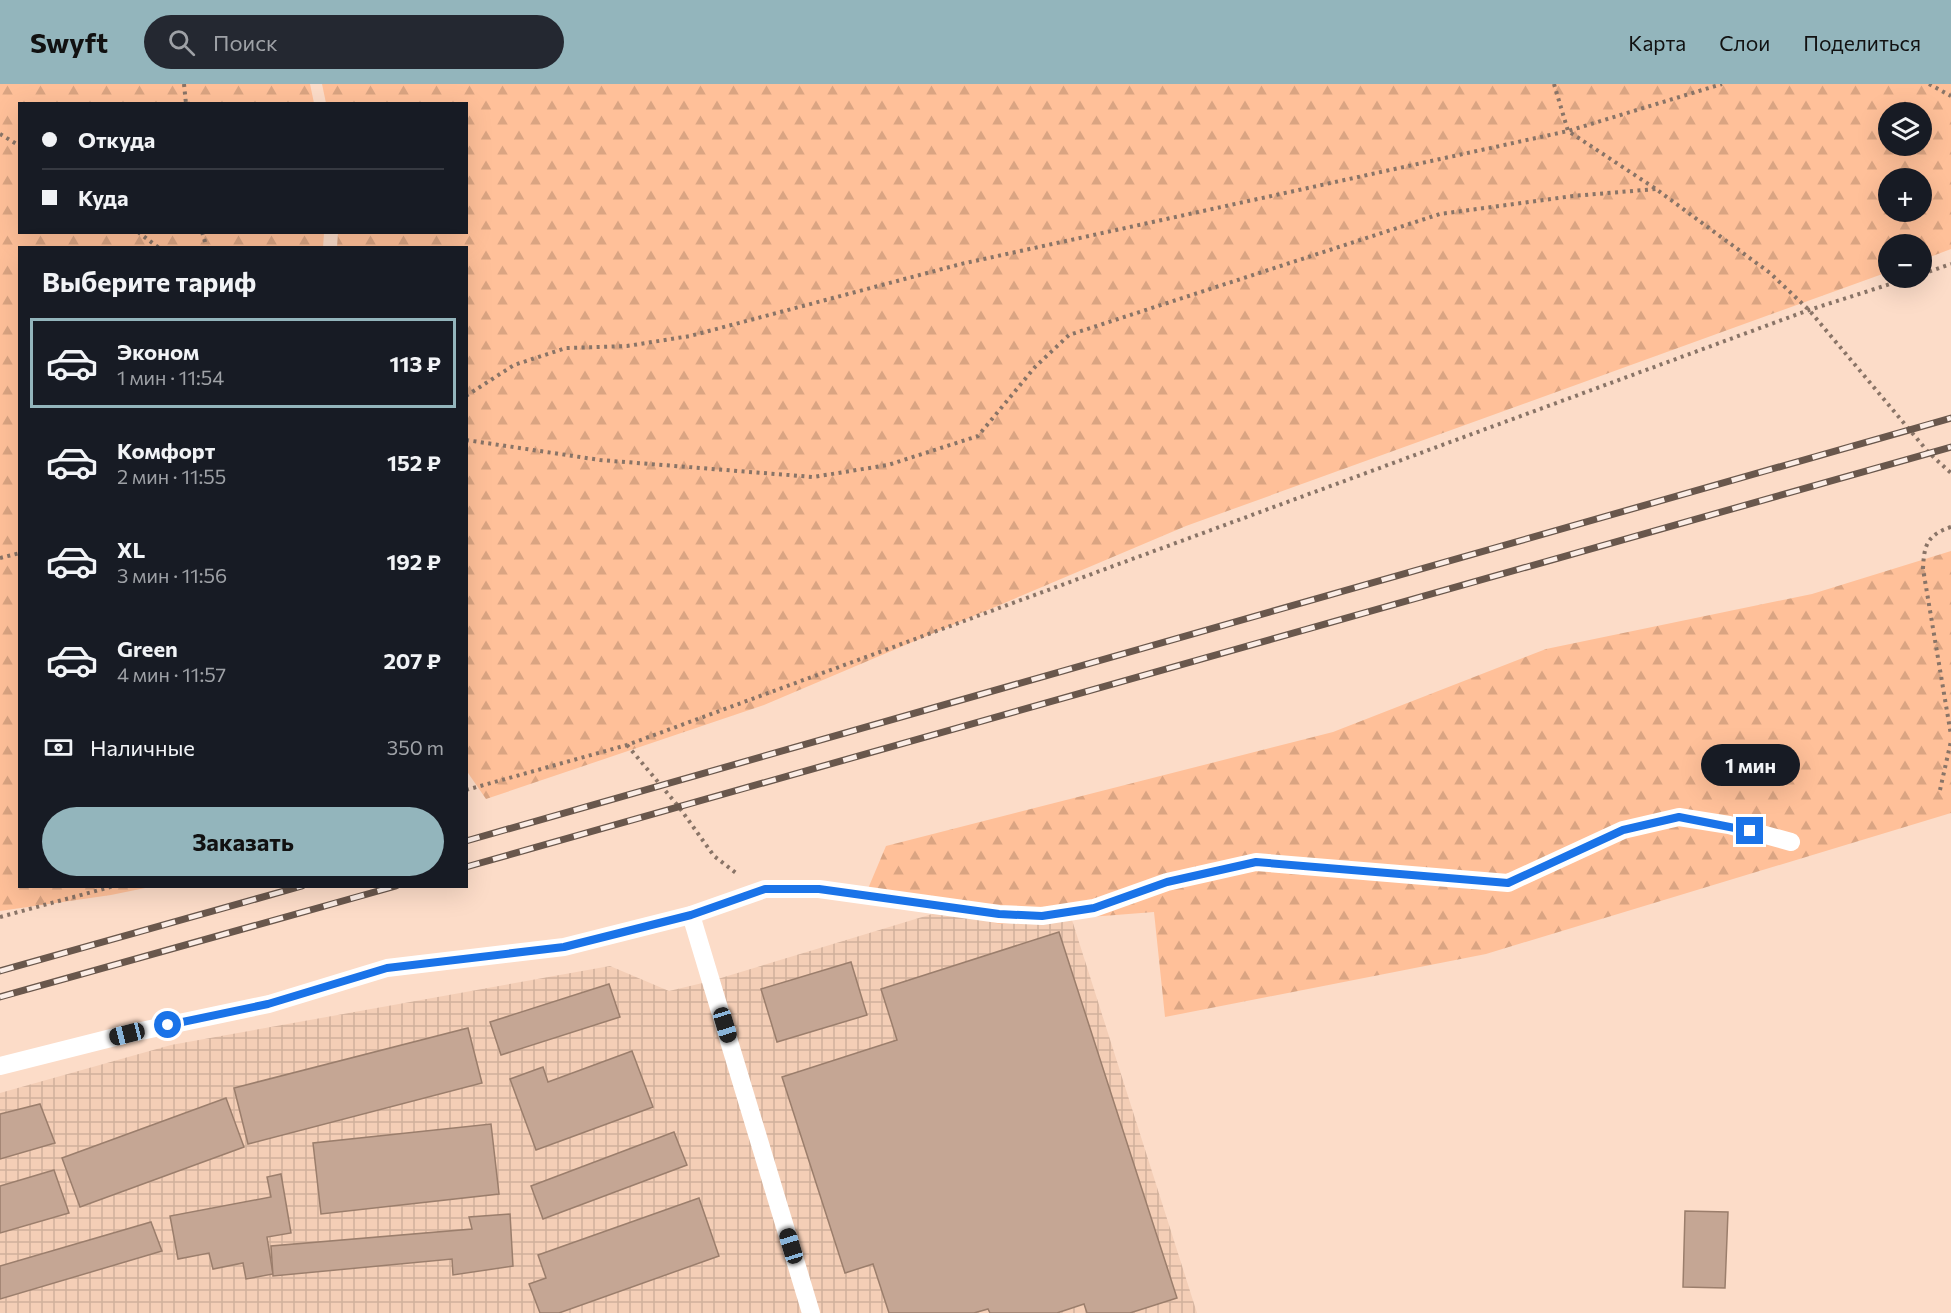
<!DOCTYPE html>
<html lang="ru">
<head>
<meta charset="utf-8">
<style>
  body { margin:0; font-family:Commissioner,sans-serif; background:#242831; color:#f1f3f6; height:100vh; display:flex; flex-direction:column; font-size:22px; white-space:nowrap }
  * { box-sizing:border-box; margin:0 }
  p { font-size:20px; color:#9ea1a6 }
  .icon { flex:none; width:33px; height:33px; fill:none; stroke:currentColor; stroke-width:2; stroke-linecap:round; stroke-linejoin:round }
  .map { position:relative; flex:1; overflow:hidden }
  .details { position:absolute; left:18px; top:162px; width:450px; height:642px; display:flex; flex-direction:column; background:#171b24; border-radius:0px; box-shadow:0 6px 24px #0002 }
  .details>* { flex:none }
  .banner { position:absolute; left:18px; top:18px; width:450px; height:132px; border-radius:0px; box-shadow:0 6px 24px #0002; display:grid; align-content:center; height:132px; padding:0 24px; background:#171b24 }
  .tools { position:absolute; left:1878px; top:18px; display:grid; gap:12px }
  .tools a { display:grid; place-items:center; width:54px; height:54px; border-radius:50%; background:#171b24; box-shadow:0 6px 24px #0002; font-size:30px }
  .end { position:absolute; width:27px; height:27px; margin:-14px; border:8px solid #1a73e8; background:#fff; box-shadow:0 0 0 3px #fff }
  .from { border-radius:50% }
  .bubble { position:absolute; height:42px; border-radius:21px; background:#171b24; box-shadow:0 6px 24px #0002; font-size:20px; font-weight:700; line-height:42px; text-align:center }
  .car { position:absolute; width:18px; height:36px; margin:-18px -9px; border-radius:8px; box-shadow:0 0 4px 2px #0007; background:linear-gradient(#222 24%,#8ab4d8 0 40%,#222 0 76%,#8ab4d8 0 86%,#222 0) }
  .banner b { display:flex; align-items:center; gap:21px; height:57px; font-size:22px }
  .banner b+b { border-top:2px solid #363941 }
  .banner i { width:15px; height:15px; background:#f1f3f6 }
  ul { padding:0; list-style:none }
  li { display:flex; align-items:center; gap:18px; height:90px; margin:0 12px 9px; padding:0 12px; border:3px solid transparent; border-radius:0px }
  li div { flex:1 }
  li b { display:block; font-size:22px }
  li em { font-style:normal; font-weight:700 }
  li.current { border-color:#93b5bc }
  li>.icon { width:54px; height:54px; stroke-width:1.5 }
  h2 { padding:0 24px; font-size:27px; line-height:72px }
  .pay { display:flex; align-items:center; gap:15px; height:66px; padding:0 24px; font-size:22px }
  .pay p { margin-inline-start:auto }
  .primary-button { display:flex; gap:12px; margin-top:auto; padding:12px 24px }
  .primary-button a { flex:1; height:69px; border-radius:36px; background:#93b5bc; color:#111; font-size:24px; font-weight:700; line-height:69px; text-align:center }
  header { display:flex; align-items:center; gap:36px; box-sizing:border-box; height:84px; padding:0 30px; background:#93b5bc; color:#111 }
  header strong { font-size:28px }
  nav { display:flex; gap:33px; margin-inline-start:auto; font-size:21px }
  .search { width:420px; height:54px; background:#242831; display:flex; align-items:center; gap:15px; box-sizing:border-box; padding:0 21px; border-radius:33px; color:#9ea1a6; font-size:22px }
  .map>svg:first-child { display:block }
  .industrial { fill:url(#industrial-grid) }
  .forest { fill:url(#forest-firs); fill-rule:evenodd }
  .building { fill:#c5a694; stroke:#9b7e6c; stroke-width:1.5 }
  .lines { fill:none; stroke-linecap:round; stroke-linejoin:round }
  .path { stroke:#897467; stroke-width:4; stroke-dasharray:3 4.5; stroke-linecap:butt }
  .service { stroke:#fff; stroke-width:18 }
  .rail-casing { stroke:#69574c; stroke-width:7 }
  .rail { stroke:#fbede6; stroke-width:4.5; stroke-dasharray:14; stroke-linecap:butt }
  .route { stroke:#1a73e8; stroke-width:8 }
</style>
</head>
<body>
<header>
<strong>Swyft</strong>
<div class="search"><svg class="icon" aria-label="search" viewBox="0 0 24 24"><circle cx="10" cy="10" r="6"/><path d="M15 15l6 6"/></svg>Поиск</div>
<nav><a>Карта</a><a>Слои</a><a>Поделиться</a></nav>
</header>
<div class="map">
<svg width="1951" height="1229" viewBox="0 0 1951 1229">
  <defs>
    <pattern id="industrial-grid" width="8" height="8" patternUnits="userSpaceOnUse" patternTransform="scale(1.5)"><rect width="8" height="8" fill="#f4ceb6"/><path d="M0 4h8M4 0v8" fill="none" stroke="#d0b09b"/></pattern>
    <pattern id="forest-firs" width="22" height="20" patternUnits="userSpaceOnUse" patternTransform="scale(1.5)"><rect width="22" height="20" fill="#ffc099"/><path d="M5 1l3.5 6h-7zM16 11l3.5 6h-7z" fill="#daa482"/></pattern>
  </defs>
  <rect width="100%" height="100%" fill="#fcdcc8"/>
  <polygon class="industrial" points="1058,792 1197,1229 0,1229 0,1009 171,961 610,882 669,907 711,897"/>
  <g class="forest">
    <polygon points="0,0 310,0 314,19 20,20 20,148 324,149 323,164 20,164 20,802 150,803 111,811 0,827"/>
    <path d="M 322,0 L 1951,0 L 1951,165 L 1922,176 L 1922,160 L 1888,160 L 1888,188 L 1186,442 L 764,621 L 486,715 L 466,686 L 466,164 L 337,163 L 338,149 L 466,148 L 466,20 L 326,19 ZM 1888,28 L 1922,28 L 1922,62 L 1888,62 ZM 1888,94 L 1922,94 L 1922,128 L 1888,128 Z"/>
    <polygon points="1951,467 1951,729 1486,870 1165,933 1154,828 999,840 867,807 886,762 1333,648 1546,565 1812,510"/>
  </g>
  <g class="building">
    <polygon points="1059,848 1177,1214 1130,1229 1087,1229 1084,1220 1057,1229 990,1229 988,1225 974,1229 889,1229 873,1180 845,1189 782,993 897,956 881,905"/>
    <polygon points="851,878 867,931 777,958 761,905"/>
    <polygon points="609,900 620,933 501,971 490,938"/>
    <polygon points="468,944 482,999 248,1060 234,1004"/>
    <polygon points="632,967 653,1023 536,1066 510,995 543,983 548,998"/>
    <polygon points="226,1014 244,1063 80,1123 62,1074"/>
    <polygon points="40,1020 55,1059 0,1075 0,1030"/>
    <polygon points="491,1040 499,1110 321,1130 313,1059"/>
    <polygon points="674,1048 687,1081 543,1135 531,1102"/>
    <polygon points="54,1086 69,1129 0,1149 0,1102"/>
    <polygon points="281,1090 291,1149 267,1153 273,1190 246,1195 243,1179 213,1185 209,1169 178,1175 170,1132 271,1113 267,1093"/>
    <polygon points="699,1114 719,1172 559,1229 540,1229 529,1200 546,1194 538,1171"/>
    <polygon points="1685,1127 1728,1128 1725,1204 1683,1203"/>
    <polygon points="510,1130 513,1182 453,1191 452,1175 273,1192 271,1162 472,1145 469,1133"/>
    <polygon points="151,1138 162,1167 0,1215 0,1182"/>
  </g>
  <g class="lines">
    <g class="path">
      <polyline points="184,0 186,20"/>
      <polyline points="1554,0 1568,47 1656,105 1770,189 1809,226 1929,369 1951,389"/>
      <polyline points="1929,0 1951,12"/>
      <polyline points="0,50 20,62"/>
      <polyline points="138,148 159,164"/>
      <polyline points="202,148 207,164"/>
      <polyline points="1922,190 1951,180"/>
      <polyline points="466,312 514,281 566,264 627,262 690,252 961,180 1568,47 1722,0"/>
      <polyline points="466,356 600,376 813,393 888,381 978,352 1035,283 1069,251 1440,130 1573,112 1656,105"/>
      <path d="M 1951,443 C 1927,451 1924,461 1923,485 L 1951,651"/>
      <polyline points="0,474 20,469"/>
      <polyline points="627,661 679,723 714,772 736,789"/>
      <polyline points="466,706 627,661 1809,226 1909,194"/>
      <polyline points="1940,706 1951,657"/>
      <polyline points="0,833 114,802"/>
    </g>
    <g class="service">
      <polyline points="691,831 811,1229"/>
      <polyline points="0,982 127,950 269,920 387,884 564,863 691,831 765,805 819,805 999,830 1042,832 1094,824 1167,798 1256,778 1508,799 1623,746 1679,733 1729,741 1791,758"/>
    </g>
    <g class="rail-casing">
      <g id="rail">
        <polyline points="466,757 1951,334"/>
        <polyline points="466,783 1951,363"/>
        <polyline points="0,887 302,802"/>
        <polyline points="0,913 396,802"/>
      </g>
    </g>
    <use href="#rail" class="rail"/>
  </g>
  <g class="lines">
    <polyline class="route" points="168,941 268,920 387,884 564,863 691,831 765,805 819,805 999,830 1042,832 1094,824 1167,798 1256,778 1508,799 1623,746 1679,733 1750,747"/>
  </g>
</svg>
<div class="tools">
<a><svg class="icon" aria-label="layers" viewBox="0 0 24 24"><path d="M12 4l9 5-9 5-9-5zM3 14l9 5 9-5"/></svg></a>
<a>+</a>
<a>−</a>
</div>
<i class="end from" style="left:168px;top:941px"></i>
<i class="end" style="left:1750px;top:747px"></i>
<div class="bubble" style="left:1701px;top:660px;width:99px">1 мин</div>
<i class="car" style="left:725px;top:941px;rotate:163deg"></i>
<i class="car" style="left:127px;top:950px;rotate:256deg"></i>
<i class="car" style="left:791px;top:1162px;rotate:343deg"></i>
<div class="banner">
<b><i class="from"></i>Откуда</b>
<b><i></i>Куда</b>
</div>
<section class="details">
<h2>Выберите тариф</h2>
<ul>
<li class="current"><svg class="icon" aria-label="car" viewBox="0 0 24 24"><path d="M5 17H2v-5l4-1 3-4h7l3 4 3 1v5h-3M9 17h6M6 11h13"/><circle cx="7" cy="17" r="2"/><circle cx="17" cy="17" r="2"/></svg><div><b>Эконом</b><p>1 мин · 11:54</p></div><em>113 ₽</em></li>
<li><svg class="icon" aria-label="car" viewBox="0 0 24 24"><path d="M5 17H2v-5l4-1 3-4h7l3 4 3 1v5h-3M9 17h6M6 11h13"/><circle cx="7" cy="17" r="2"/><circle cx="17" cy="17" r="2"/></svg><div><b>Комфорт</b><p>2 мин · 11:55</p></div><em>152 ₽</em></li>
<li><svg class="icon" aria-label="car" viewBox="0 0 24 24"><path d="M5 17H2v-5l4-1 3-4h7l3 4 3 1v5h-3M9 17h6M6 11h13"/><circle cx="7" cy="17" r="2"/><circle cx="17" cy="17" r="2"/></svg><div><b>XL</b><p>3 мин · 11:56</p></div><em>192 ₽</em></li>
<li><svg class="icon" aria-label="car" viewBox="0 0 24 24"><path d="M5 17H2v-5l4-1 3-4h7l3 4 3 1v5h-3M9 17h6M6 11h13"/><circle cx="7" cy="17" r="2"/><circle cx="17" cy="17" r="2"/></svg><div><b>Green</b><p>4 мин · 11:57</p></div><em>207 ₽</em></li>
</ul>
<div class="pay"><svg class="icon" aria-label="cash" viewBox="0 0 24 24"><path d="M3 7h18v10H3z"/><circle cx="12" cy="12" r="2"/></svg>Наличные<p>350 m</p></div>
<div class="primary-button"><a>Заказать</a></div>
</section>
</div>
</body>
</html>
